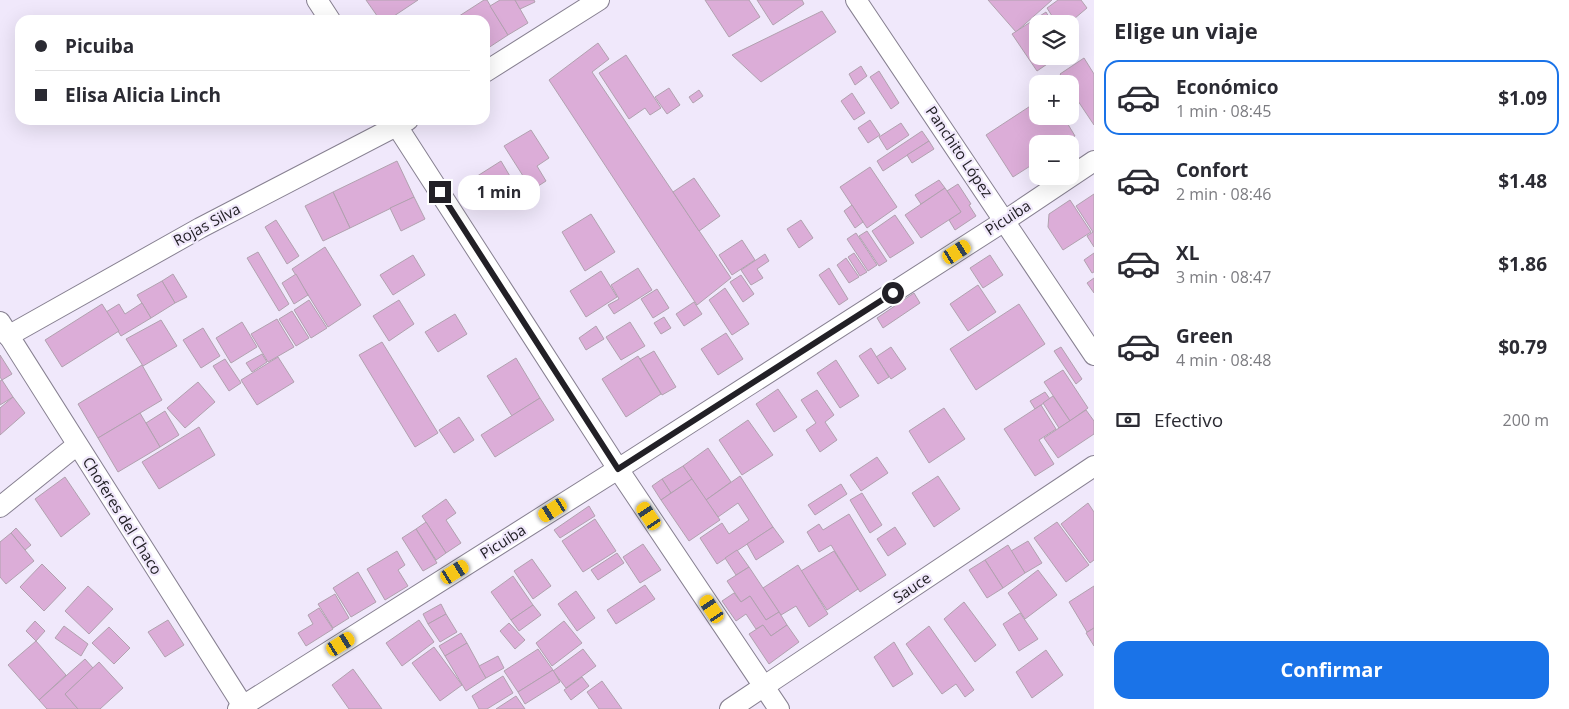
<!DOCTYPE html>
<html lang="es">
<head>
<meta charset="utf-8">
<style>
  body { margin:0; font-family:"Open Sans",sans-serif; background:#f2f2f3; color:#2b2b33; height:100vh; display:flex; flex-direction:column; font-size:19px; white-space:nowrap }
  * { box-sizing:border-box; margin:0 }
  p { font-size:16px; color:#7c7c81 }
  .icon { flex:none; width:28px; height:28px; fill:none; stroke:currentColor; stroke-width:2; stroke-linecap:round; stroke-linejoin:round }
  .map { position:relative; flex:1; overflow:hidden }
  .drawer { display:flex; flex-direction:column; background:#fff; width:475px }
  .drawer>* { flex:none }
  .banner { position:absolute; left:15px; top:15px; width:475px; height:110px; border-radius:15px; box-shadow:0 5px 20px #0002; display:grid; align-content:center; height:110px; padding:0 20px; background:#fff }
  .tools { position:absolute; left:1029px; top:15px; display:grid; gap:10px }
  .tools a { display:grid; place-items:center; width:50px; height:50px; border-radius:10px; background:#fff; box-shadow:0 5px 20px #0002; font-size:25px }
  .end { position:absolute; width:22px; height:22px; margin:-11px; border:6px solid #222026; background:#fff; box-shadow:0 0 0 2px #fff }
  .from { border-radius:50% }
  .bubble { position:absolute; height:35px; border-radius:15px; background:#fff; box-shadow:0 5px 20px #0002; font-size:16px; font-weight:700; line-height:35px; text-align:center }
  .car { position:absolute; width:15px; height:30px; margin:-15px -8px; border-radius:6px; box-shadow:0 0 4px 1px #0007; background:linear-gradient(#f5c518 24%,#345 0 40%,#f5c518 0 76%,#345 0 86%,#f5c518 0) }
  .banner b { display:flex; align-items:center; gap:18px; height:48px; font-size:19px }
  .banner b+b { border-top:1px solid #e1e1e2 }
  .banner i { width:12px; height:12px; background:#2b2b33 }
  ul { padding:0; list-style:none }
  li { display:flex; align-items:center; gap:15px; height:75px; margin:0 10px 8px; padding:0 10px; border:2px solid transparent; border-radius:15px }
  li div { flex:1 }
  li b { display:block; font-size:19px }
  li em { font-style:normal; font-weight:700 }
  li.selected { border-color:#1a73e8 }
  li>.icon { width:45px; height:45px; stroke-width:1.5 }
  h2 { padding:0 20px; font-size:22px; line-height:60px }
  .pay { display:flex; align-items:center; gap:12px; height:55px; padding:0 20px; font-size:19px }
  .pay p { margin-inline-start:auto }
  .cta { display:flex; gap:10px; margin-top:auto; padding:10px 20px }
  .cta a { flex:1; height:58px; border-radius:15px; background:#1a73e8; color:#fff; font-size:20px; font-weight:700; line-height:58px; text-align:center }
  main { display:flex; flex:1; min-height:0 }
  .map>svg:first-child { display:block }
  .building { fill:#dcadd8; stroke:#b1a1af }
  .lines { fill:none; stroke-linecap:round; stroke-linejoin:round }
  .street-casing { stroke:#878091; stroke-width:22 }
  .street { stroke:#fff; stroke-width:20 }
  .route { stroke:#222026; stroke-width:6 }
  .labels { text-anchor:middle; stroke-width:4.5; stroke-linejoin:round; paint-order:stroke }
  .street-label { font-size:15px; fill:#222026; stroke:#f0e8fb }
</style>
</head>
<body>
<main>
<div class="map">
<svg width="1094" height="709" viewBox="0 0 1094 709">
  <rect width="100%" height="100%" fill="#f0e8fb"/>
  <g class="building">
    <polygon points="366,0 418,0 388,20 380,20"/>
    <polygon points="484,0 487,0 508,35 485,50 485,20 453,20"/>
    <polygon points="500,0 515,0 528,23 508,35 490,6"/>
    <polygon points="515,0 534,0 535,2 520,9"/>
    <polygon points="705,0 749,0 760,17 729,37"/>
    <polygon points="757,0 802,0 804,4 773,25"/>
    <polygon points="988,0 1052,0 1016,32"/>
    <polygon points="1058,0 1081,0 1087,8 1068,24 1057,24 1047,8"/>
    <polygon points="822,11 836,32 761,82 732,55"/>
    <polygon points="1046,12 1053,24 1038,24 1038,56 1059,56 1037,71 1012,34"/>
    <polygon points="598,43 609,59 592,72 731,278 697,305 549,80"/>
    <polygon points="626,55 661,108 650,115 645,108 629,119 599,73"/>
    <polygon points="1084,58 1094,74 1094,125 1070,89 1070,84 1067,84 1060,74"/>
    <polygon points="861,66 867,76 855,85 849,74"/>
    <polygon points="879,71 899,103 891,109 870,77"/>
    <polygon points="669,88 680,105 667,114 655,97"/>
    <polygon points="699,90 703,96 693,103 689,97"/>
    <polygon points="852,93 865,113 854,120 841,101"/>
    <polygon points="1038,101 1038,116 1063,116 1075,136 1063,144 1038,144 1038,161 1013,177 986,135"/>
    <polygon points="870,120 880,135 868,143 858,128"/>
    <polygon points="901,123 909,135 887,150 879,137"/>
    <polygon points="531,130 549,158 537,166 546,181 532,190 504,146"/>
    <polygon points="922,131 929,141 883,171 877,161"/>
    <polygon points="929,141 934,149 912,163 907,155"/>
    <polygon points="397,161 414,197 350,228 333,192"/>
    <polygon points="501,161 514,183 484,202 471,180"/>
    <polygon points="870,167 897,207 867,228 840,187"/>
    <polygon points="694,178 720,216 699,231 673,192"/>
    <polygon points="939,180 945,188 921,204 915,195"/>
    <polygon points="958,184 971,204 969,205 976,216 955,230 949,220 961,212 947,191"/>
    <polygon points="945,188 961,212 921,238 905,215"/>
    <polygon points="333,192 350,228 323,241 305,206"/>
    <polygon points="1094,194 1094,247 1087,236 1093,232 1076,206"/>
    <polygon points="414,197 425,219 401,231 390,208"/>
    <polygon points="1070,200 1091,232 1063,250 1048,227 1049,214"/>
    <polygon points="852,205 863,222 855,228 844,211"/>
    <polygon points="591,214 615,252 585,271 562,232"/>
    <polygon points="895,215 914,243 890,258 872,231"/>
    <polygon points="276,220 299,256 287,264 265,227"/>
    <polygon points="801,220 813,238 799,248 787,229"/>
    <polygon points="867,231 887,261 879,266 859,236"/>
    <polygon points="856,233 877,265 868,271 847,239"/>
    <polygon points="742,240 755,260 732,275 719,255"/>
    <polygon points="325,247 361,305 328,327 292,269"/>
    <polygon points="258,252 289,304 279,311 247,258"/>
    <polygon points="854,253 867,272 860,276 848,257"/>
    <polygon points="1094,253 1094,272 1092,273 1084,260"/>
    <polygon points="765,254 769,261 757,269 763,278 751,285 741,270"/>
    <polygon points="413,255 425,275 393,295 380,275"/>
    <polygon points="990,255 1003,275 983,288 970,268"/>
    <polygon points="846,258 859,277 849,283 837,265"/>
    <polygon points="638,268 652,290 614,314 608,305 619,299 611,285"/>
    <polygon points="829,268 848,299 839,305 819,275"/>
    <polygon points="601,271 617,297 586,317 570,291"/>
    <polygon points="173,274 187,297 175,303 162,281"/>
    <polygon points="296,274 308,295 294,304 282,283"/>
    <polygon points="741,275 754,294 743,302 730,282"/>
    <polygon points="1094,278 1094,293 1087,283"/>
    <polygon points="162,281 175,303 151,318 137,295"/>
    <polygon points="978,285 996,312 968,331 950,304"/>
    <polygon points="725,288 749,324 732,335 709,300"/>
    <polygon points="657,289 669,308 653,318 641,299"/>
    <polygon points="914,293 920,303 883,328 877,318"/>
    <polygon points="309,300 327,328 311,338 294,310"/>
    <polygon points="399,300 414,324 389,341 373,316"/>
    <polygon points="694,302 702,314 684,326 676,314"/>
    <polygon points="142,303 151,318 121,336 106,312 119,304 125,314"/>
    <polygon points="102,304 119,331 62,367 45,340"/>
    <polygon points="1019,304 1045,344 976,390 950,349"/>
    <polygon points="292,311 309,338 296,346 279,319"/>
    <polygon points="455,314 467,334 438,352 425,332"/>
    <polygon points="664,317 671,328 661,334 654,323"/>
    <polygon points="277,319 294,347 268,362 251,334"/>
    <polygon points="161,320 177,346 143,366 126,339"/>
    <polygon points="242,322 257,347 231,363 216,338"/>
    <polygon points="630,322 645,346 621,360 606,337"/>
    <polygon points="596,326 604,339 586,350 579,338"/>
    <polygon points="203,328 220,356 201,368 183,340"/>
    <polygon points="726,333 743,359 718,375 701,349"/>
    <polygon points="382,342 438,433 415,447 359,355"/>
    <polygon points="891,347 906,369 891,379 876,357"/>
    <polygon points="1061,347 1082,379 1076,384 1054,351"/>
    <polygon points="871,348 889,377 878,384 859,356"/>
    <polygon points="654,351 676,387 662,395 640,359"/>
    <polygon points="262,354 267,362 252,372 246,363"/>
    <polygon points="0,355 12,374 2,380 0,377"/>
    <polygon points="638,356 661,394 626,417 602,379"/>
    <polygon points="278,357 294,382 257,405 241,380"/>
    <polygon points="516,358 540,398 512,416 487,376"/>
    <polygon points="225,359 241,383 229,391 213,366"/>
    <polygon points="836,360 859,396 840,408 817,373"/>
    <polygon points="142,365 162,400 98,438 78,404"/>
    <polygon points="1063,370 1088,408 1070,421 1044,382"/>
    <polygon points="2,380 13,397 0,405 0,381"/>
    <polygon points="198,382 215,402 185,428 167,408"/>
    <polygon points="778,389 797,417 774,432 756,404"/>
    <polygon points="817,390 834,415 825,422 837,440 820,452 806,430 816,423 801,400"/>
    <polygon points="1045,392 1050,399 1035,409 1030,401"/>
    <polygon points="1053,396 1070,421 1059,428 1043,403"/>
    <polygon points="13,397 25,413 0,435 0,408"/>
    <polygon points="540,398 554,420 495,457 481,435"/>
    <polygon points="1041,405 1056,429 1039,440 1054,464 1035,476 1004,429"/>
    <polygon points="944,408 965,439 929,463 909,431"/>
    <polygon points="1086,410 1094,421 1094,434 1058,458 1044,438"/>
    <polygon points="165,411 179,435 160,447 146,423"/>
    <polygon points="140,413 160,447 118,472 98,438"/>
    <polygon points="459,417 474,440 454,453 439,430"/>
    <polygon points="748,420 773,455 742,475 719,440"/>
    <polygon points="199,427 215,455 159,489 142,462"/>
    <polygon points="708,448 731,482 706,500 683,466"/>
    <polygon points="877,457 888,473 861,491 850,475"/>
    <polygon points="683,466 692,479 671,493 662,479"/>
    <polygon points="740,476 773,527 717,564 700,538 722,523 729,534 749,520 738,503 718,517 706,500"/>
    <polygon points="938,476 960,509 934,527 912,493"/>
    <polygon points="65,477 90,514 61,537 35,499"/>
    <polygon points="662,479 671,493 661,500 652,486"/>
    <polygon points="692,479 720,520 689,541 661,500"/>
    <polygon points="841,484 847,494 815,515 808,505"/>
    <polygon points="862,493 882,525 870,533 850,500"/>
    <polygon points="446,499 456,513 446,520 461,543 446,553 422,516"/>
    <polygon points="1088,503 1094,512 1094,560 1090,563 1061,524"/>
    <polygon points="589,506 595,516 560,538 554,530"/>
    <polygon points="849,514 886,575 860,592 831,545 819,552 807,532 819,524 823,530"/>
    <polygon points="595,519 616,551 583,572 562,541"/>
    <polygon points="426,522 446,553 436,560 416,529"/>
    <polygon points="1057,522 1089,565 1066,582 1034,538"/>
    <polygon points="773,527 784,542 756,560 747,544"/>
    <polygon points="895,527 906,544 888,556 877,539"/>
    <polygon points="16,528 31,545 25,550 11,533"/>
    <polygon points="416,529 437,563 423,571 402,538"/>
    <polygon points="11,533 34,561 6,584 0,577 0,542"/>
    <polygon points="1028,541 1042,563 1025,573 1011,551"/>
    <polygon points="643,544 661,570 640,583 623,557"/>
    <polygon points="1008,545 1025,573 1003,588 985,560"/>
    <polygon points="737,550 749,567 736,575 725,558"/>
    <polygon points="397,551 405,565 398,570 408,586 385,600 367,569"/>
    <polygon points="834,551 858,589 827,610 801,571"/>
    <polygon points="617,553 624,563 598,580 591,570"/>
    <polygon points="532,559 551,586 533,599 514,571"/>
    <polygon points="985,560 1003,588 987,598 969,570"/>
    <polygon points="42,564 66,588 44,611 20,587"/>
    <polygon points="798,565 828,614 809,627 796,606 781,615 763,588"/>
    <polygon points="749,567 779,612 766,620 750,596 741,602 727,581"/>
    <polygon points="1038,570 1057,595 1025,619 1008,593"/>
    <polygon points="358,572 376,602 351,617 333,588"/>
    <polygon points="513,576 533,605 511,620 491,592"/>
    <polygon points="645,585 655,599 616,624 607,610"/>
    <polygon points="88,586 113,609 89,634 65,611"/>
    <polygon points="1094,586 1094,628 1087,632 1069,602"/>
    <polygon points="576,591 595,618 577,631 558,604"/>
    <polygon points="734,593 741,602 750,596 766,620 779,612 787,625 771,636 763,625 756,629 746,614 736,621 722,601"/>
    <polygon points="335,594 349,618 333,628 318,604"/>
    <polygon points="964,602 996,645 975,662 944,619"/>
    <polygon points="441,604 446,614 428,624 423,614"/>
    <polygon points="533,605 541,615 519,631 511,620"/>
    <polygon points="319,608 333,629 306,646 298,633 313,624 308,615"/>
    <polygon points="1020,613 1038,639 1019,651 1003,624"/>
    <polygon points="446,614 457,632 440,642 428,624"/>
    <polygon points="168,620 184,645 165,657 148,632"/>
    <polygon points="419,620 434,642 402,666 386,643"/>
    <polygon points="35,621 45,631 36,641 26,631"/>
    <polygon points="564,621 582,643 552,666 536,643"/>
    <polygon points="509,623 525,640 515,649 500,631"/>
    <polygon points="763,625 771,636 787,625 799,642 769,664 749,634"/>
    <polygon points="64,626 88,644 81,656 55,638"/>
    <polygon points="929,626 974,690 965,697 956,684 942,694 906,644"/>
    <polygon points="109,627 130,648 114,664 92,643"/>
    <polygon points="1094,628 1094,646 1086,633"/>
    <polygon points="461,633 467,643 445,656 439,646"/>
    <polygon points="36,641 66,675 39,700 8,665"/>
    <polygon points="894,642 913,674 893,687 874,657"/>
    <polygon points="467,643 486,678 466,691 445,656"/>
    <polygon points="434,647 462,685 440,701 412,663"/>
    <polygon points="538,649 553,670 518,692 504,671"/>
    <polygon points="583,649 596,666 566,688 553,671"/>
    <polygon points="1046,650 1063,675 1032,698 1016,672"/>
    <polygon points="498,656 504,668 486,678 479,666"/>
    <polygon points="85,659 93,668 65,694 78,709 47,709 39,700"/>
    <polygon points="99,662 123,688 100,709 78,709 65,694"/>
    <polygon points="353,669 382,709 349,709 332,685"/>
    <polygon points="553,670 560,682 525,704 518,692"/>
    <polygon points="503,676 513,693 487,709 479,709 472,696"/>
    <polygon points="582,677 589,686 571,700 564,690"/>
    <polygon points="602,681 622,709 599,709 587,692"/>
    <polygon points="516,696 525,709 496,709"/>
  </g>
  <g class="lines">
    <g class="street-casing">
      <g id="street">
        <polyline points="317,0 330,20"/>
        <polyline points="856,0 1094,355"/>
        <polyline points="485,72 599,0"/>
        <polyline points="393,120 618,469 779,709"/>
        <polyline points="0,322 245,709"/>
        <polyline points="8,336 200,228 408,120"/>
        <polyline points="0,507 77,445"/>
        <polyline points="238,709 618,469 1006,220 1094,161"/>
        <polyline points="730,709 1094,466"/>
      </g>
    </g>
    <use href="#street" class="street"/>
  </g>
  <g class="lines">
    <polyline class="route" points="440,192 618,469 893,293"/>
  </g>
  <g class="labels">
    <g class="street-label">
      <text transform="translate(959 152) rotate(56)" y="5">Panchito López</text>
      <text transform="translate(1008 218) rotate(-33)" y="5">Picuiba</text>
      <text transform="translate(207 225) rotate(-28)" y="5">Rojas Silva</text>
      <text transform="translate(122 516) rotate(58)" y="5">Choferes del Chaco</text>
      <text transform="translate(503 542) rotate(-32)" y="5">Picuiba</text>
      <text transform="translate(912 588) rotate(-34)" y="5">Sauce</text>
    </g>
  </g>
</svg>
<div class="tools">
<a><svg class="icon" aria-label="layers" viewBox="0 0 24 24"><path d="M12 4l9 5-9 5-9-5zM3 14l9 5 9-5"/></svg></a>
<a>+</a>
<a>−</a>
</div>
<i class="end from" style="left:893px;top:293px"></i>
<i class="end" style="left:440px;top:192px"></i>
<div class="bubble" style="left:458px;top:175px;width:82px">1 min</div>
<i class="car" style="left:957px;top:252px;rotate:57deg"></i>
<i class="car" style="left:553px;top:510px;rotate:238deg"></i>
<i class="car" style="left:649px;top:516px;rotate:326deg"></i>
<i class="car" style="left:455px;top:572px;rotate:58deg"></i>
<i class="car" style="left:712px;top:609px;rotate:326deg"></i>
<i class="car" style="left:341px;top:644px;rotate:58deg"></i>
<div class="banner">
<b><i class="from"></i>Picuiba</b>
<b><i></i>Elisa Alicia Linch</b>
</div>
</div>
<section class="drawer">
<h2>Elige un viaje</h2>
<ul>
<li class="selected"><svg class="icon" aria-label="car" viewBox="0 0 24 24"><path d="M5 17H2v-5l4-1 3-4h7l3 4 3 1v5h-3M9 17h6M6 11h13"/><circle cx="7" cy="17" r="2"/><circle cx="17" cy="17" r="2"/></svg><div><b>Económico</b><p>1 min · 08:45</p></div><em>$1.09</em></li>
<li><svg class="icon" aria-label="car" viewBox="0 0 24 24"><path d="M5 17H2v-5l4-1 3-4h7l3 4 3 1v5h-3M9 17h6M6 11h13"/><circle cx="7" cy="17" r="2"/><circle cx="17" cy="17" r="2"/></svg><div><b>Confort</b><p>2 min · 08:46</p></div><em>$1.48</em></li>
<li><svg class="icon" aria-label="car" viewBox="0 0 24 24"><path d="M5 17H2v-5l4-1 3-4h7l3 4 3 1v5h-3M9 17h6M6 11h13"/><circle cx="7" cy="17" r="2"/><circle cx="17" cy="17" r="2"/></svg><div><b>XL</b><p>3 min · 08:47</p></div><em>$1.86</em></li>
<li><svg class="icon" aria-label="car" viewBox="0 0 24 24"><path d="M5 17H2v-5l4-1 3-4h7l3 4 3 1v5h-3M9 17h6M6 11h13"/><circle cx="7" cy="17" r="2"/><circle cx="17" cy="17" r="2"/></svg><div><b>Green</b><p>4 min · 08:48</p></div><em>$0.79</em></li>
</ul>
<div class="pay"><svg class="icon" aria-label="cash" viewBox="0 0 24 24"><path d="M3 7h18v10H3z"/><circle cx="12" cy="12" r="2"/></svg>Efectivo<p>200 m</p></div>
<div class="cta"><a>Confirmar</a></div>
</section>
</main>
</body>
</html>
